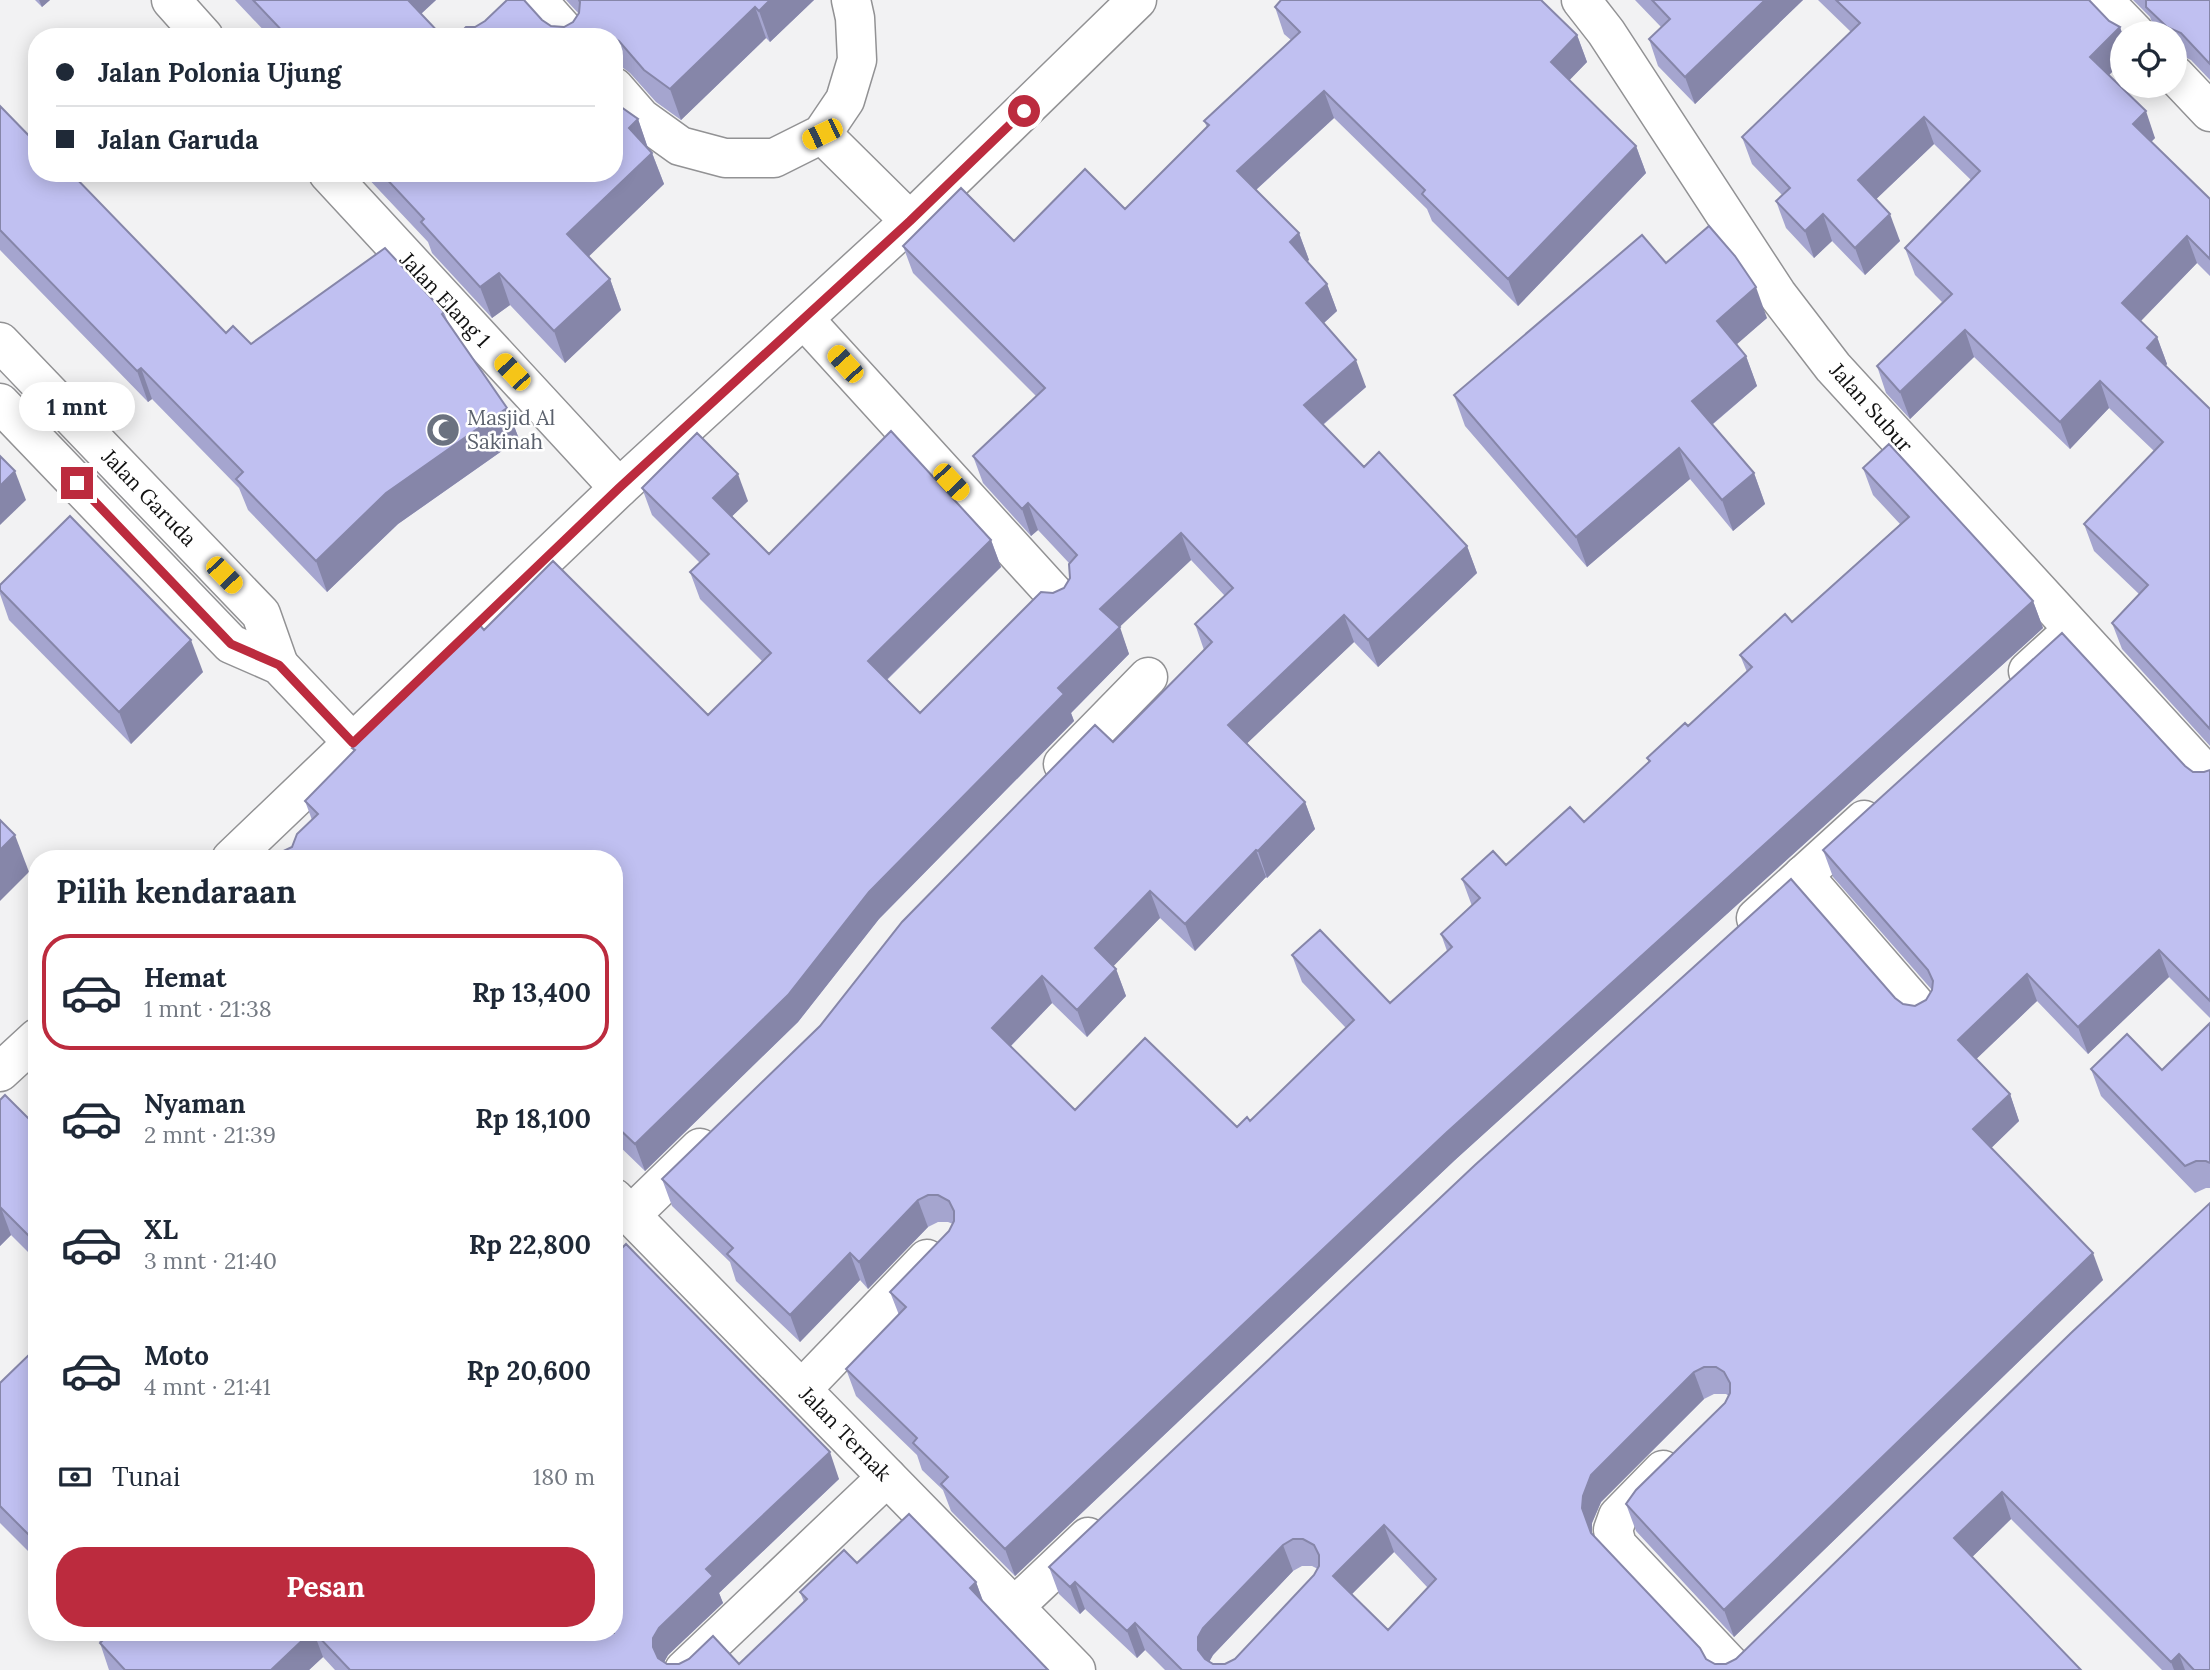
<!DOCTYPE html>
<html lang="id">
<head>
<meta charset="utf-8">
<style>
  body { margin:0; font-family:Lora,serif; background:#f6f6f7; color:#1f2937; height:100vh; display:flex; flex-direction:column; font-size:26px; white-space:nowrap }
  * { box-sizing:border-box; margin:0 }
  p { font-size:23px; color:#747a83 }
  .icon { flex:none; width:38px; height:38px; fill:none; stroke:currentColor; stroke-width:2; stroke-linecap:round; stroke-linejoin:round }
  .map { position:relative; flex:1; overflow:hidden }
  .drawer { position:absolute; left:28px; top:850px; width:595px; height:791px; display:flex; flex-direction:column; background:#fff; border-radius:28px; box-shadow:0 4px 18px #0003 }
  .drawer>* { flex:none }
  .banner { position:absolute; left:28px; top:28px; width:595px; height:154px; border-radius:28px; box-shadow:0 4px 18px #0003; display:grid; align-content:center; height:154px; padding:0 28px; background:#fff }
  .controls { position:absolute; left:2110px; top:21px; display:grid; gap:14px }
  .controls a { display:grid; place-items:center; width:77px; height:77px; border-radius:50%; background:#fff; box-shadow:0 4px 18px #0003; font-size:35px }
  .end { position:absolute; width:32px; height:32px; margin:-16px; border:9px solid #bc2b3e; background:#fff; box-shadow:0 0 0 4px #fff }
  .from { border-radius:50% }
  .bubble { position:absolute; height:49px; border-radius:24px; background:#fff; box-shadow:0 4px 18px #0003; font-size:23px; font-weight:800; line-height:49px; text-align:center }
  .car { position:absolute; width:21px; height:42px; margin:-21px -10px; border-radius:9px; box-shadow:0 0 5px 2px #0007; background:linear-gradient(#f5c518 24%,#345 0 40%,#f5c518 0 76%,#345 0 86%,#f5c518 0) }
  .banner b { display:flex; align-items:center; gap:24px; height:66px; font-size:26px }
  .banner b+b { border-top:2px solid #e0e1e3 }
  .banner i { width:18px; height:18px; background:#1f2937 }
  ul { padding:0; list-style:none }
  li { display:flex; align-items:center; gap:21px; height:116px; margin:0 14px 10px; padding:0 14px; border:4px solid transparent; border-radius:28px }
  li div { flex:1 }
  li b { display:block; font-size:26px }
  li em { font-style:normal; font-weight:800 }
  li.on { border-color:#bc2b3e }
  li>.icon { width:63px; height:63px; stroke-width:1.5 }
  h2 { padding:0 28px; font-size:32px; line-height:84px }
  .pay { display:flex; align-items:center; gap:18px; height:77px; padding:0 28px; font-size:26px }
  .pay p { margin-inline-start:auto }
  .cta { display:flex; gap:14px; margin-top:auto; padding:14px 28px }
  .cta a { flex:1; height:80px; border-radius:28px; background:#bc2b3e; color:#fff; font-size:28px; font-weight:800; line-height:80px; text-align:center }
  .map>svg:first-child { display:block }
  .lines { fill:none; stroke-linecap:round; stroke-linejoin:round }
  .minor-casing { stroke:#929294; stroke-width:41 }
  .minor { stroke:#fff; stroke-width:38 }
  .wall { fill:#a5a5cf; fill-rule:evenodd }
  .shaded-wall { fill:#8686a9 }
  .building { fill:#c0c0f1; stroke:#8686a9; stroke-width:2; fill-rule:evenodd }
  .route { stroke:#bc2b3e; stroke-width:9 }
  .labels { text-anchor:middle; stroke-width:5; stroke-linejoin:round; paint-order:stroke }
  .street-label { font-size:21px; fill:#111; stroke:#fff }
  .worship-label { font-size:21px; fill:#5b616d; stroke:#fff; text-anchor:start }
</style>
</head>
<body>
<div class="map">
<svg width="2210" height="1670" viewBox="0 0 2210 1670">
  <rect width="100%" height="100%" fill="#f2f2f3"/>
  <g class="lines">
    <g class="minor-casing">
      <g id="minor">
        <polyline points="171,0 204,37"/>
        <polyline points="537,0 570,37"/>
        <polyline points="1581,0 1606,32 1777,294 1833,367 2210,778"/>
        <polyline points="2103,0 2135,33"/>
        <polyline points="2175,75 2210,112"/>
        <polyline points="614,87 641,118 680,146 725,158 774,158 822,134 845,100 857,60 855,18 851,0"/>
        <polyline points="822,134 910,221"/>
        <polyline points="328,173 619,488"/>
        <polyline points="804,319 1059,599"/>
        <polyline points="0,342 261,614 279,665"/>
        <polyline points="0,403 231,644 279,665 353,743"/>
        <polyline points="2028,671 2073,630"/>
        <polyline points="1063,764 1148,677"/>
        <polyline points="231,859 619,488 910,221 1137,0"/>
        <polyline points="1803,875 1921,1011"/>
        <polyline points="1756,918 1864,820"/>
        <polyline points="0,1072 37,1038"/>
        <polyline points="614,1198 1076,1670"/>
        <polyline points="631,1215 700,1148"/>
        <polyline points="802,1389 927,1259"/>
        <polyline points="1663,1470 1618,1516 1613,1530 1617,1545 1733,1668"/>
        <polyline points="1014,1607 1088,1537"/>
        <polyline points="684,1670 887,1477"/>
      </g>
    </g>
    <use href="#minor" class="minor"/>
  </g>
  <g class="wall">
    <polygon points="35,0 50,0 42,7"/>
    <polygon points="235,0 436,0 421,14 443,37 270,37"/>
    <polygon points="566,0 814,0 770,42 766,38 681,120 656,102 630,73 622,67 614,66 614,37 456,37 475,27 542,20 551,26 564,27 573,22 579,14"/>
    <polygon points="1635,0 1803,0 1695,104 1658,66 1649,39 1661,27"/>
    <polygon points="1818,0 2089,0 2109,21 2120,27 2123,36 2123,61 2109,75 2155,138 2151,142 2210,199 2210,276 2197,263 2141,321 2157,337 2167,364 2166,366 2210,409 2210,746 2122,649 2112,623 2139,594 2094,551 2084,524 2154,451 2109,408 2070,449 1974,357 1910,419 1886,393 1877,366 1942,302 1915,275 1905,248 1971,180 1934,144 1876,199 1900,241 1865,275 1832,241 1814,258 1786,228 1776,201 1782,195 1752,164 1742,137 1851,32"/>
    <polygon points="2133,0 2210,0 2210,80 2191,60 2175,52 2175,33 2156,33 2150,17"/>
    <polygon points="1275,7 1577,35 1587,62 1569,80 1636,146 1646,173 1518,306 1432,221 1427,209 1334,118 1256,190 1299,233 1309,260 1307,261 1327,284 1337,311 1324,323 1366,387 1323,425 1364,467 1467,546 1477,573 1378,667 1354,642 1247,743 1305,802 1315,829 1267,878 1266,877 1195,951 1160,918 1113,966 1116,969 1126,996 1087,1037 1052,1003 1011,1046 1075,1110 1237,1127 1250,1121 1346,1028 1302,982 1292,955 1390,1003 1447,951 1441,934 1472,906 1462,879 1506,865 1584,822 1649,762 1647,758 1688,726 1747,672 1740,655 1792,622 1900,524 1873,495 1863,468 2033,601 2043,628 1455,1160 1015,1576 951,1511 943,1490 922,1470 917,1455 856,1396 846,1369 899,1315 890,1292 949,1231 953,1224 948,1222 938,1222 928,1227 868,1289 860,1280 800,1342 736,1281 730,1262 672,1206 662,1179 1113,742 1204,650 1195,624 1225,596 1191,560 1119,627 1129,654 1071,713 1074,721 879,919 798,1022 645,1171 614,1141 614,859 292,847 312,820 305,801 354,752 352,748 404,699 484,630 708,715 762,661 700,599 690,572 700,563 652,515 642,488 748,501 732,516 769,554 991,540 1001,567 887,680 920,713 1053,593 1064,588 1070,578 1069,563 1038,530 1031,536 983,483 973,456 1036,396 913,273 903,246 1014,241 1125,209 1207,127 1204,121 1291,40 1284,34"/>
    <polygon points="0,106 226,333 251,344 444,312 449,325 507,408 519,439 398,524 327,592 248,510 239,488 152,399 148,402 0,250"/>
    <polygon points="638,119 648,149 652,153 664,184 588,256 610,279 621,310 565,363 510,305 492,318 432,253 428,242 363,173 614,173"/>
    <polygon points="1666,263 1767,318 1736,344 1746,356 1757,386 1712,425 1754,473 1765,504 1733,531 1690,479 1587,567 1465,426 1454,395"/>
    <polygon points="0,585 203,672 131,744 9,620 0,594"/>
    <path d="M 2185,766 L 2193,772 L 2204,772 L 2210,770 L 2210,1018 L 2169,977 L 2088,1054 L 2037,1001 L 1976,1059 L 2010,1094 L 2019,1121 L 1991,1148 L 2103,1280 L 1734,1637 L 1636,1531 L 1626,1504 L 1725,1403 L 1729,1396 L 1726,1394 L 1714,1394 L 1704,1399 L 1601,1502 L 1592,1523 L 1592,1534 L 1706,1659 L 1715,1664 L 1726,1664 L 1736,1659 L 2071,1333 L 2210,1670 L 2162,1670 L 2011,1519 L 1972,1557 L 2081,1670 L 1165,1670 L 1145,1650 L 1137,1658 L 1085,1609 L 1080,1614 L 1059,1594 L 1049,1567 L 1895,998 L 1903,1004 L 1915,1006 L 1926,1000 L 1932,990 L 1833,877 L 1823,850 ZM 1394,1552 L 1428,1588 L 1388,1630 L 1352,1594 ZM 1302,1566 L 1312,1566 L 1318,1569 L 1314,1575 L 1235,1659 L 1225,1664 L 1213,1664 L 1209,1662 L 1213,1655 L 1293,1571 Z"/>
    <polygon points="2210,1023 2210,1188 2206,1188 2195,1193 2101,1096 2091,1069 2162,1070"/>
    <polygon points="0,1100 37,1127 37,1261 11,1235 0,1246"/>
    <polygon points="614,1254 839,1479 719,1593 723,1603 668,1655 664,1662 667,1664 739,1664 804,1602 800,1592 857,1563 976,1582 983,1602 1048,1670 335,1670 323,1657 309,1670 109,1670 100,1643 100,1642 91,1633 614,1633"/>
    <polygon points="37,1321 37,1339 32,1326"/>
    <polygon points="37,1347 37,1560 0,1523 0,1383"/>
  </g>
  <g class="shaded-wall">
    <polygon points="39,0 50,0 42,7"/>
    <polygon points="403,0 436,0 411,23"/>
    <polygon points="770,0 814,0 770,42 759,11"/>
    <polygon points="1765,0 1803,0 1695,104 1685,77"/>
    <polygon points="755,7 766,38 681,120 670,89"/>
    <polygon points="2120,27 2123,36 2123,61 2100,84 2090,57"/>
    <polygon points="1577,35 1587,62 1561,89 1551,62"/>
    <polygon points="1324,91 1334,118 1247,198 1237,171"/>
    <polygon points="2146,111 2155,138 2142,151 2133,124"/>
    <polygon points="1924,117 1934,144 1868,207 1858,180"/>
    <polygon points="638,119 649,151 629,128"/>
    <polygon points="1636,146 1646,173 1518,306 1508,279"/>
    <polygon points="652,153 664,184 579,266 567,234"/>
    <polygon points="1823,214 1832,241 1814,258 1805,231"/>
    <polygon points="1890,214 1900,241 1865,275 1855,248"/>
    <polygon points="1299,233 1309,260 1299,269 1290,242"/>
    <polygon points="2187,236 2197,263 2132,330 2122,303"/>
    <polygon points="499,273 510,305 492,318 480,287"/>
    <polygon points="610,279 621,310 565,363 554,331"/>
    <polygon points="1327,284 1337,311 1316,330 1306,303"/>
    <polygon points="1756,287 1767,318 1728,352 1717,321"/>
    <polygon points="1965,330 1974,357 1910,419 1900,392"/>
    <polygon points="2157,337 2167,364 2157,375 2147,348"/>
    <polygon points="1746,356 1757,386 1703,432 1692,401"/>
    <polygon points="1356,360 1366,387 1314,432 1304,405"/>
    <polygon points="141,368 152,399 148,402 137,371"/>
    <polygon points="2100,381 2109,408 2070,449 2060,422"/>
    <polygon points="507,408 519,439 398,524 327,592 316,561 386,493"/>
    <polygon points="1679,448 1690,479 1587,567 1576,537"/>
    <polygon points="15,471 26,500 0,525 0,486"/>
    <polygon points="1754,473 1765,504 1733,531 1722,500"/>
    <polygon points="738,474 748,501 723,525 713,498"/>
    <polygon points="1028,503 1038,530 1031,536 1022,509"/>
    <polygon points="1181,533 1191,560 1110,636 1100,609"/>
    <polygon points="991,540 1001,567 878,688 868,661"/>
    <polygon points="1467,546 1477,573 1378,667 1368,640"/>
    <polygon points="2033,601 2043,628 1455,1160 1015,1576 1005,1549 1446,1133"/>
    <polygon points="1344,615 1354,642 1238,752 1228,725"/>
    <polygon points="1120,627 1129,654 1071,713 1074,721 879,919 798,1022 645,1171 635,1144 1058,688"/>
    <polygon points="191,640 203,672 131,744 119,712"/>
    <polygon points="1305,802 1315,829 1267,878 1258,851"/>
    <polygon points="15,835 29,872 0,901 0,850"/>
    <polygon points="1256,850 1266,877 1195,951 1185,924"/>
    <polygon points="1150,891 1160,918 1105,975 1095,948"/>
    <polygon points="2159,950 2169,977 2088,1054 2078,1027"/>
    <polygon points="1116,969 1126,996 1087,1037 1077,1010"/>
    <polygon points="2027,974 2037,1001 1968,1067 1958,1040"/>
    <polygon points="1042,976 1052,1003 1002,1055 992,1028"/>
    <polygon points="2010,1094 2019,1121 1983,1156 1973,1129"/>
    <polygon points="918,1200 928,1227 868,1289 859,1262"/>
    <polygon points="1,1208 11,1235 0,1246 0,1209"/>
    <polygon points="850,1253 860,1280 800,1342 790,1315"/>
    <polygon points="2093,1253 2103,1280 1734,1637 1724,1610"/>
    <polygon points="1694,1372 1704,1399 1601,1502 1592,1523 1592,1535 1582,1508 1583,1496 1591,1475"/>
    <polygon points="830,1452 839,1479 719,1593 723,1603 668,1655 663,1664 663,1670 653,1647 653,1638 659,1628 706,1569"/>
    <polygon points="2002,1492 2011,1519 1964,1565 1954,1538"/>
    <polygon points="1384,1525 1394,1552 1343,1603 1333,1576"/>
    <polygon points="1283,1545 1293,1571 1213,1655 1208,1664 1198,1650 1198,1637 1203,1628"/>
    <polygon points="976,1582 986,1609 970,1588"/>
    <polygon points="1075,1582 1085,1609 1080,1614 1070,1587"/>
    <polygon points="1135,1623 1145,1650 1137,1658 1127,1631"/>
    <polygon points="310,1633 314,1633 323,1657 309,1670 271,1670"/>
    <polygon points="2179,1654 2185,1670 2174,1670 2171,1662"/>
  </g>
  <g class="building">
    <polygon points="253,0 408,0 443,37 288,37"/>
    <polygon points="507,0 524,0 542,20 551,26 564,27 573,22 579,13 580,2 579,0 770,0 759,11 755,7 670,89 644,70 619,41 614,38 614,37 610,35 599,34 594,37 456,37 466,27 475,27 485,21"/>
    <polygon points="1281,0 1541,0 1577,35 1551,62 1636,146 1508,279 1422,194 1425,190 1324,91 1237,171 1299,233 1290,242 1327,284 1306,303 1356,360 1304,405 1364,467 1379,452 1467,546 1368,640 1344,615 1228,725 1305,802 1258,851 1256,850 1185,924 1150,891 1095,948 1116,969 1077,1010 1042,976 992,1028 1075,1110 1145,1038 1237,1127 1247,1117 1250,1121 1354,1020 1292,955 1320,930 1390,1003 1452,947 1441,934 1480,898 1462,879 1493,851 1506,865 1570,807 1584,822 1650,761 1647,758 1685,723 1688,726 1752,667 1740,655 1785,614 1792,622 1909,517 1863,468 1889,444 2033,601 1446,1133 1005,1549 941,1484 948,1477 913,1443 917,1438 846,1369 906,1307 890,1292 949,1231 954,1221 954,1211 949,1201 938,1195 928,1195 918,1200 859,1262 850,1253 790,1315 727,1254 733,1248 662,1179 820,1026 902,922 1095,725 1113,742 1212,642 1195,624 1233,588 1181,533 1100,609 1120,627 1058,688 1064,694 869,892 788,995 635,1144 614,1124 614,859 273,859 279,853 292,847 297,834 318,814 305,801 355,750 352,748 402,697 404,699 479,624 484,630 553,561 708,715 771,653 690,572 709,554 642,488 697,433 738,474 713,498 769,554 891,431 991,540 868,661 920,713 1041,592 1053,593 1064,588 1070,578 1069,564 1077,555 1028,503 1022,509 973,456 1045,388 903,246 961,188 1014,241 1085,169 1125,209 1209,125 1204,121 1300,32 1275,7"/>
    <polygon points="1652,0 1765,0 1685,77 1649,39 1670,19"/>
    <polygon points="1836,0 2089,0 2109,21 2120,27 2090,57 2146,111 2133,124 2210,199 2210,259 2187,236 2122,303 2157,337 2147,348 2210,409 2210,729 2112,623 2148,585 2084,524 2163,442 2100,381 2060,422 1965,330 1900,392 1877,366 1952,294 1905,248 1980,171 1924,117 1858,180 1890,214 1855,248 1823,214 1805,231 1776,201 1790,188 1742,137 1860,23"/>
    <polygon points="2146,0 2210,0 2210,64 2181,33 2167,27 2146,7"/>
    <polygon points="614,102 638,119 629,128 652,153 567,234 610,279 554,331 499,273 480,287 421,222 424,219 381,173 614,173"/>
    <polygon points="0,106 37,144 37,173 71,173 226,333 233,326 251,344 385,248 444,312 442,314 507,408 386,493 316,561 236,479 243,472 141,368 137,371 0,230"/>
    <polygon points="1709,226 1735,256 1756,287 1717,321 1746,356 1692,401 1754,473 1722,500 1679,448 1576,537 1454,395 1642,235 1666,263"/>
    <polygon points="0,456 15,471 0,486"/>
    <polygon points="70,516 191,640 119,712 0,590 0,585"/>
    <path d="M 2062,633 L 2185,766 L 2193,772 L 2204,772 L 2210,770 L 2210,1001 L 2159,950 L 2078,1027 L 2027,974 L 1958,1040 L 2010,1094 L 1973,1129 L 2093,1253 L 1724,1610 L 1626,1504 L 1636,1490 L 1725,1403 L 1730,1393 L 1730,1383 L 1724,1372 L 1716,1367 L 1704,1367 L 1694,1372 L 1591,1475 L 1583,1496 L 1582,1508 L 1591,1533 L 1700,1648 L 1706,1659 L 1715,1664 L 1726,1664 L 1736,1659 L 2071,1333 L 2210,1203 L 2210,1670 L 2194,1670 L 2179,1654 L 2171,1662 L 2002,1492 L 1954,1538 L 2081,1670 L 1182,1670 L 1135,1623 L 1127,1631 L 1075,1582 L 1070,1587 L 1049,1567 L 1475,1165 L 1791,879 L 1895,998 L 1903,1004 L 1915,1006 L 1926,1000 L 1932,990 L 1933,981 L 1928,970 L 1823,850 ZM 1384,1525 L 1436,1579 L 1388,1630 L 1333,1576 ZM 1293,1539 L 1303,1539 L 1314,1545 L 1319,1555 L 1319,1566 L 1314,1575 L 1235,1659 L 1225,1664 L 1213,1664 L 1205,1659 L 1198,1650 L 1198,1637 L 1203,1628 L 1283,1545 Z"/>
    <polygon points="0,820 15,835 0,850"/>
    <polygon points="2210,1023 2210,1163 2206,1161 2196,1161 2185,1166 2091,1069 2127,1034 2162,1070"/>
    <polygon points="5,1095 37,1127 37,1244 1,1208 0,1209 0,1100"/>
    <polygon points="626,1244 830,1452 706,1569 713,1576 659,1628 653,1638 653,1647 658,1658 667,1664 679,1664 689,1659 713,1636 739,1664 807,1599 800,1592 844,1550 857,1563 909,1514 976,1582 970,1588 1048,1670 350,1670 315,1633 614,1633 614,1506 618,1503 614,1499 614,1254 615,1255"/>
    <polygon points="37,1321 37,1331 32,1326"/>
    <polygon points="37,1347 37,1543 0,1506 0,1383"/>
    <polygon points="108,1633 310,1633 271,1670 125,1670 100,1643 109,1634"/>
  </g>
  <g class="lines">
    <polyline class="route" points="77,483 231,644 279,665 353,743 619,488 910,221 1024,111"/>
  </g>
  <defs>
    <g id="mosque-disc" transform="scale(1.75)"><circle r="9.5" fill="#6b7280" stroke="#fff"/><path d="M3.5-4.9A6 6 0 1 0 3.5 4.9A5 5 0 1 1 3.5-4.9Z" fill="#fff"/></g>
  </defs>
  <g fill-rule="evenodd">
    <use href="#mosque-disc" x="443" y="430"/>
  </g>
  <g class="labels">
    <g class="street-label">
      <text transform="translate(445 300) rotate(47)" y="7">Jalan Elang 1</text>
      <text transform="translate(1871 408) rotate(48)" y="7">Jalan Subur</text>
      <text transform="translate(149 498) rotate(46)" y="7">Jalan Garuda</text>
      <text transform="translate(845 1434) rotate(46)" y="7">Jalan Ternak</text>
    </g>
    <g class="worship-label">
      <text x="467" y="425">Masjid Al<tspan x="467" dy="24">Sakinah</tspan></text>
    </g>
  </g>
</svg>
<div class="controls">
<a><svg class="icon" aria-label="locate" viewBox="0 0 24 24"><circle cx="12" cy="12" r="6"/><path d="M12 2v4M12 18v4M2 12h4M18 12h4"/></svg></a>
</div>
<i class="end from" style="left:1024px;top:111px"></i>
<i class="end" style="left:77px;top:483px"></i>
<div class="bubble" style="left:19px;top:382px;width:116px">1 mnt</div>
<i class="car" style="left:822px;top:134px;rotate:244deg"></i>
<i class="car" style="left:845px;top:364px;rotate:318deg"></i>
<i class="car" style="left:512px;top:372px;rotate:317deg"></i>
<i class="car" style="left:951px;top:482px;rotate:137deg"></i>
<i class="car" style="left:224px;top:575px;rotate:136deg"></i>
<div class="banner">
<b><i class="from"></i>Jalan Polonia Ujung</b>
<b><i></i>Jalan Garuda</b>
</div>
<section class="drawer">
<h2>Pilih kendaraan</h2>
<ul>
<li class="on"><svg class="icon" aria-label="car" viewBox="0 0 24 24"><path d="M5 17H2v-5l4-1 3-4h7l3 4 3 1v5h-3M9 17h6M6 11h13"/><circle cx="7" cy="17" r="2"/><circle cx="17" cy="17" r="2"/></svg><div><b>Hemat</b><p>1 mnt · 21:38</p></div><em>Rp 13,400</em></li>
<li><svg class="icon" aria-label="car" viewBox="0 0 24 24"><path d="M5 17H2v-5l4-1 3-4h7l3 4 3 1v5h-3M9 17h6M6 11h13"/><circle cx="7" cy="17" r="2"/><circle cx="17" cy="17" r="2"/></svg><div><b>Nyaman</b><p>2 mnt · 21:39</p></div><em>Rp 18,100</em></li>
<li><svg class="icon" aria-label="car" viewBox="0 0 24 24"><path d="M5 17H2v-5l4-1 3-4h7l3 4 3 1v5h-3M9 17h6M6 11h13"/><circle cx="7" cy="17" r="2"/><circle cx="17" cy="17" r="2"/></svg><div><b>XL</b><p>3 mnt · 21:40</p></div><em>Rp 22,800</em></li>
<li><svg class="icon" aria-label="car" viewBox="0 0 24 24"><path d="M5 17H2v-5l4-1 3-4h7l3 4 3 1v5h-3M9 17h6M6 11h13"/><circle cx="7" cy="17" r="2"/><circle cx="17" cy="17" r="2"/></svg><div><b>Moto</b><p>4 mnt · 21:41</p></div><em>Rp 20,600</em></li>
</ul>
<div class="pay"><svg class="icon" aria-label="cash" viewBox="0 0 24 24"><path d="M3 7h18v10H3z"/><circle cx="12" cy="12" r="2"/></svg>Tunai<p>180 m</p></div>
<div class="cta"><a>Pesan</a></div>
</section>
</div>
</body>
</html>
